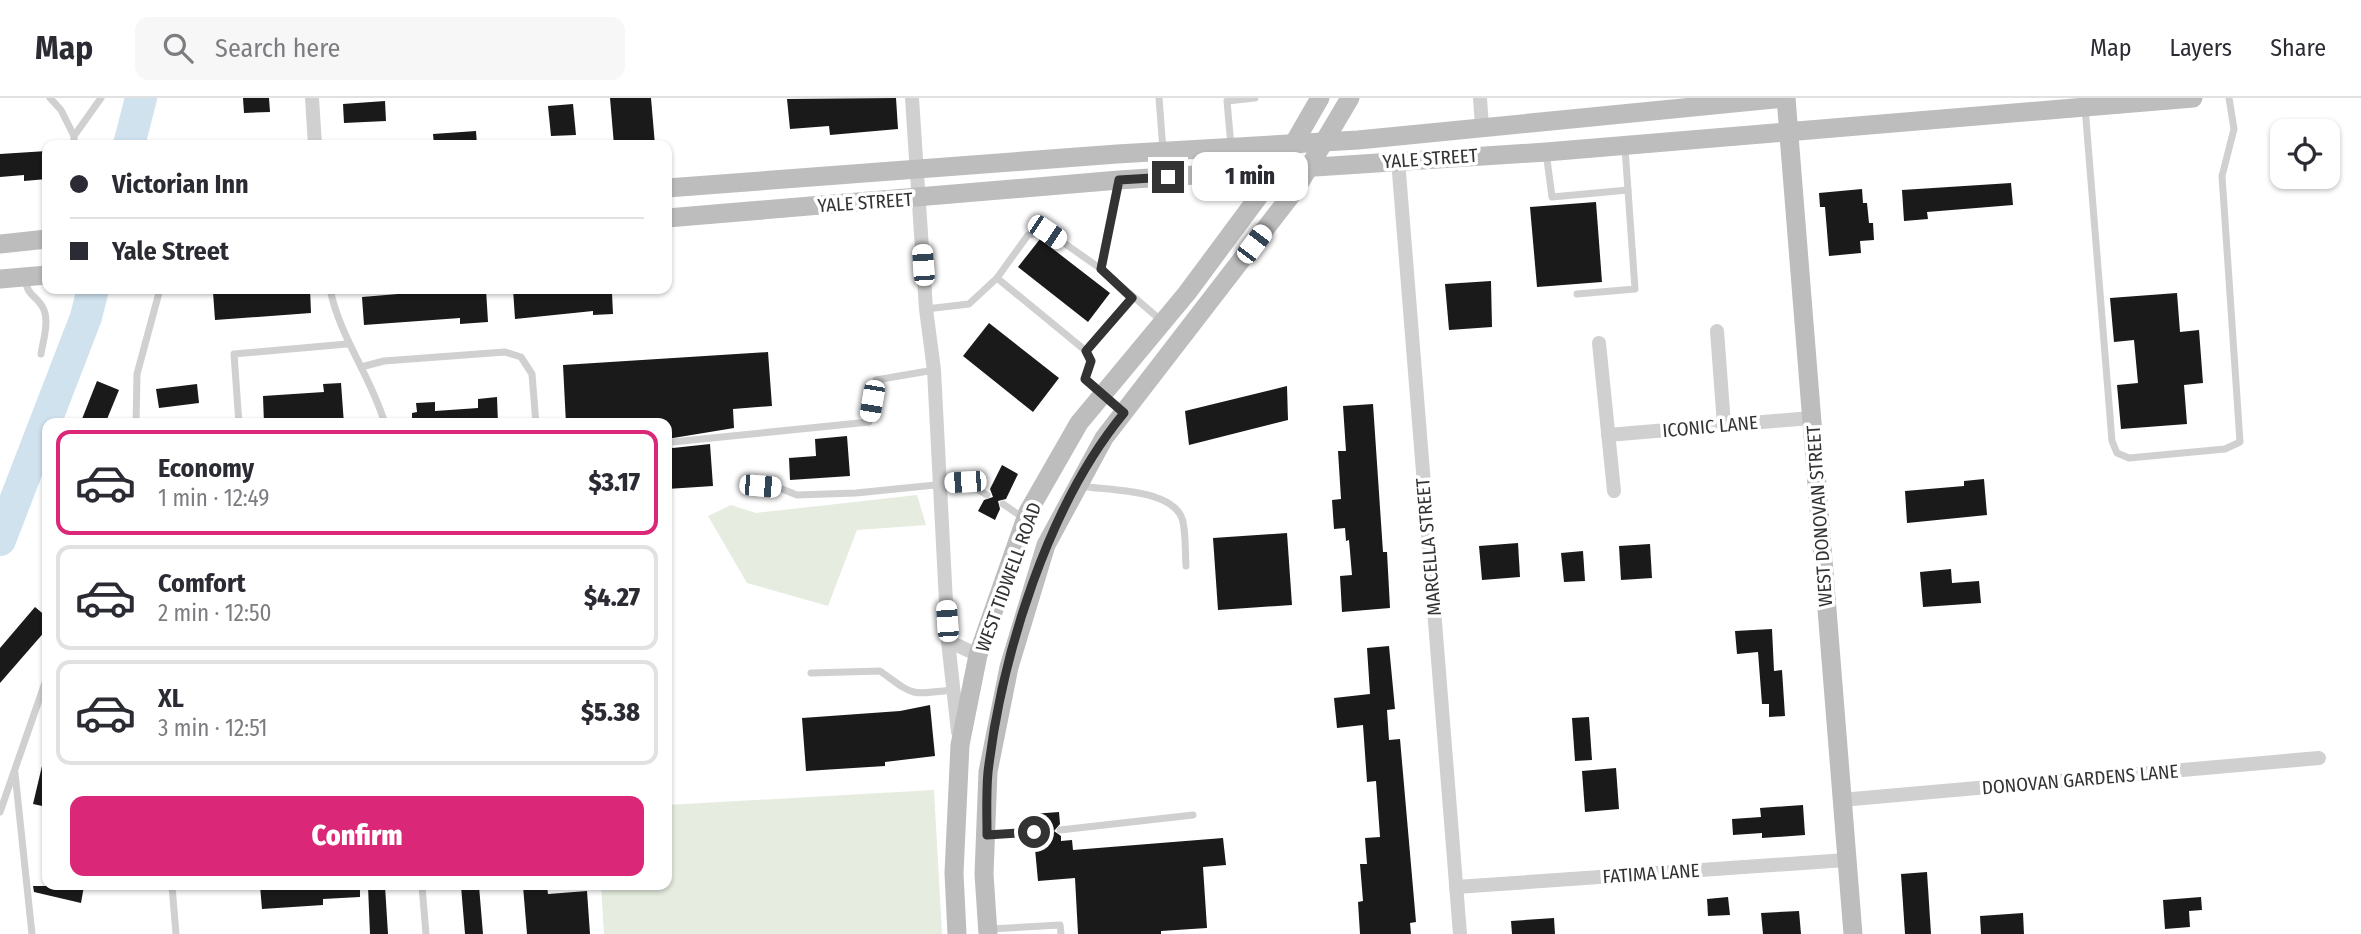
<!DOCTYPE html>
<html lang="en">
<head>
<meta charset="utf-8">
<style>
  body { margin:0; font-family:"Fira Sans Condensed",sans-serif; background:#f7f7f7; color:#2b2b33; height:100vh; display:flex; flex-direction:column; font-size:26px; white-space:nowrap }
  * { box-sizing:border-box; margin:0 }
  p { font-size:23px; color:#7c7c81 }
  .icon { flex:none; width:38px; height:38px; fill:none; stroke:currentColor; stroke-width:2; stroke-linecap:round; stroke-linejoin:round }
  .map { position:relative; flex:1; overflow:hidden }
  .panel { position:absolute; left:42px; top:320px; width:630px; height:472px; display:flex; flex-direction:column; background:#fff; border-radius:14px; box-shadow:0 2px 5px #0004 }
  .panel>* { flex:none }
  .hud { position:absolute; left:42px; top:42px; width:630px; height:154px; border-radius:14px; box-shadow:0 2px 5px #0004; display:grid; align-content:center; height:154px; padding:0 28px; background:#fff }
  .tools { position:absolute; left:2270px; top:21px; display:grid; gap:14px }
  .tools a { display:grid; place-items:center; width:70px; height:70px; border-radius:14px; background:#fff; box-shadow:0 2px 5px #0004; font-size:35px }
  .end { position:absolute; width:32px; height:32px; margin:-16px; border:9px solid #333; background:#fff; box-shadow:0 0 0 4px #fff }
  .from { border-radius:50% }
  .bubble { position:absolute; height:49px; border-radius:14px; background:#fff; box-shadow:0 2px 5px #0004; font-size:23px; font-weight:800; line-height:49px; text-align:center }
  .car { position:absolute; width:21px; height:42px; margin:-21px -10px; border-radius:9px; box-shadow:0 0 5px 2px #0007; background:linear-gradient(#fff 24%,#345 0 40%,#fff 0 76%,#345 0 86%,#fff 0) }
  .hud b { display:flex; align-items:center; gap:24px; height:66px; font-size:26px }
  .hud b+b { border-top:2px solid #e1e1e2 }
  .hud i { width:18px; height:18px; background:#2b2b33 }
  ul { padding:12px 0 0; list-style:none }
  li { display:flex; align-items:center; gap:21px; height:105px; margin:0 14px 10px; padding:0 14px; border:4px solid #e1e1e2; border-radius:14px }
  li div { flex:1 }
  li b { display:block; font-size:26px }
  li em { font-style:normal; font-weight:800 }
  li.current { border-color:#db2777 }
  li>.icon { width:63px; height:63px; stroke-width:1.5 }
  .button { display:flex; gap:14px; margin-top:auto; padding:14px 28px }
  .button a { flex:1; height:80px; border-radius:14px; background:#db2777; color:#fff; font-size:28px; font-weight:800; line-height:80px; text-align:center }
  header { display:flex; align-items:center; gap:42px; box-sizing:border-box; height:98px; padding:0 35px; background:#fff; border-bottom:2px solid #e1e1e2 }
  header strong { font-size:33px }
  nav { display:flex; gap:38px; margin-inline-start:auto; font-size:24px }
  .search { width:490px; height:63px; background:#f7f7f7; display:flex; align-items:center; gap:18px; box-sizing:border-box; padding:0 24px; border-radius:14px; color:#7c7c81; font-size:26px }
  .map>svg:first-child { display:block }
  .green { fill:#e6ecdf }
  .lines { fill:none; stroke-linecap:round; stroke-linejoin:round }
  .river { stroke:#cfe2ee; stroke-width:32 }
  .building { fill:#1a1a1a }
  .lane { stroke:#d0d0d0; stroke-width:7 }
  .street { stroke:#d0d0d0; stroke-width:14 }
  .secondary { stroke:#bdbdbd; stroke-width:19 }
  .route { stroke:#333; stroke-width:9 }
  .labels { text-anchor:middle; stroke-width:7; stroke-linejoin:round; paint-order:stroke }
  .street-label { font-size:19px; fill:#333; stroke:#fff }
</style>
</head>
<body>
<header>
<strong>Map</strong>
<div class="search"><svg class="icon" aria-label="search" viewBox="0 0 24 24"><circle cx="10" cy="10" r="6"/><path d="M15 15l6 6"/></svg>Search here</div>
<nav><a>Map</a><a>Layers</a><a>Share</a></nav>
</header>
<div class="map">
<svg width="2361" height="836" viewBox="0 0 2361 836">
  <rect width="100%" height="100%" fill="#fff"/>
  <g class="green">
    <polygon points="917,397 926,427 857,432 828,508 747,485 708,418 731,407 756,415"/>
    <polygon points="934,692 942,836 604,836 601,788 667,788 667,707"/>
  </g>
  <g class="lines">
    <g class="river">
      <polyline points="129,47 141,0"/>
      <polyline points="0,442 86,219 93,191"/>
    </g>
  </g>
  <g class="building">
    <polygon points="243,0 269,0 270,14 244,15"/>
    <polygon points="610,0 651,0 655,47 614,47"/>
    <polygon points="896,0 898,31 830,37 829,28 790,31 787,1"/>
    <polygon points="385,3 386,23 344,25 343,6"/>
    <polygon points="573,6 576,37 551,38 548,8"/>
    <polygon points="476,33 477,47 434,47 433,36"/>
    <polygon points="47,53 47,81 24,83 24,77 0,79 0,56"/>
    <polygon points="2011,85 2013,107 1927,114 1928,121 1904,123 1902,92"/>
    <polygon points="1862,91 1863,105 1867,105 1869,125 1873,125 1874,142 1860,143 1861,155 1829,158 1825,109 1820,109 1819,95"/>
    <polygon points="1596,104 1602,184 1537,189 1530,109"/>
    <polygon points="1040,141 1110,195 1088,224 1018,169"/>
    <polygon points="1491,183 1492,229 1449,232 1445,186"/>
    <polygon points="254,191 310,191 311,215 215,222 213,194"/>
    <polygon points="458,191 486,191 488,224 460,226 460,220 364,227 362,199"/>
    <polygon points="513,191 592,191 592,196 612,195 613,216 593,217 593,213 515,221"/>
    <polygon points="2177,195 2180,234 2199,232 2203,285 2184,287 2187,326 2121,331 2117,287 2138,285 2134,242 2114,244 2110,200"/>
    <polygon points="989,225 1059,280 1033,314 963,258"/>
    <polygon points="768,254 772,308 733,311 734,330 667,341 667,326 566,326 563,267"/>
    <polygon points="97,283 119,292 105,326 80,326"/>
    <polygon points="341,285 344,326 327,326 326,320 264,326 263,298 324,294 323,286"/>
    <polygon points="197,286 199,305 159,310 156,291"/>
    <polygon points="1287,288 1288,322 1189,347 1185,313"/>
    <polygon points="497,299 498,326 412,326 412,315 417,314 416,305 435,304 435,313 478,310 478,301"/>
    <polygon points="1373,306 1383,454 1387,454 1390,510 1342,514 1340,478 1352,477 1349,442 1346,443 1345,430 1334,431 1332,402 1341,401 1338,353 1346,353 1343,308"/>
    <polygon points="847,338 850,378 790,382 789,360 816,358 815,341"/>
    <polygon points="710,346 713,388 667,391 667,347 673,350"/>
    <polygon points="1002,367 1018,376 1006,401 998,403 1000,411 995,422 978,413 984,402 993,399 990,391"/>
    <polygon points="1984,381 1987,417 1907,425 1905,393 1964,388 1964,383"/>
    <polygon points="1287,435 1292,507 1218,512 1213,440"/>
    <polygon points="1518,445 1520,479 1482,482 1479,448"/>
    <polygon points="1650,446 1652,480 1621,482 1619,448"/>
    <polygon points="1583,453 1585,483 1564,484 1561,455"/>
    <polygon points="1951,471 1952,485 1979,483 1981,505 1923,509 1920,474"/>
    <polygon points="35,509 47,519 47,531 0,585 0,550"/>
    <polygon points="1772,531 1774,573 1782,572 1785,618 1769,619 1769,606 1762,606 1758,554 1737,556 1735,533"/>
    <polygon points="1389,548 1395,611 1387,612 1389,642 1400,641 1416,824 1410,825 1411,836 1360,836 1358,804 1363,803 1360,766 1367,766 1365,740 1380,739 1376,683 1367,684 1363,627 1337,630 1334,600 1370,596 1367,550"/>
    <polygon points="930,607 935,658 885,664 885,668 806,673 802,620 900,613"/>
    <polygon points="1589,619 1592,662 1575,663 1572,620"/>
    <polygon points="42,668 47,669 47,709 33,706"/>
    <polygon points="1616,670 1619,711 1585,714 1582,673"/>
    <polygon points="1803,707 1805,737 1762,740 1762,735 1733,737 1732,721 1761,719 1760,710"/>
    <polygon points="1059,714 1060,726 1054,733 1061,738 1061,743 1072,742 1073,752 1223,740 1226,767 1203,769 1207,830 1161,833 1161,836 1078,836 1075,780 1038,783 1034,740 1040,733 1033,728 1032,716"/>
    <polygon points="1927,774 1931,836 1905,836 1901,776"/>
    <polygon points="33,788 84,788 81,805 34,794"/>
    <polygon points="260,788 360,788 360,799 323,801 323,807 262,811"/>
    <polygon points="368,788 385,788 388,836 370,836"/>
    <polygon points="461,788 479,788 483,836 465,836"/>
    <polygon points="523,788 547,788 548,796 587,793 590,836 527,836"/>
    <polygon points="1728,799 1730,817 1708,818 1707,801"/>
    <polygon points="2201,799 2202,812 2189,813 2190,829 2165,831 2163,802"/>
    <polygon points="1799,813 1801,836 1763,836 1761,815"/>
    <polygon points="2023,815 2024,836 1981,836 1980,818"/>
    <polygon points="1554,820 1555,836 1512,836 1511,823"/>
  </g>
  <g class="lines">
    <g class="lane">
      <polyline points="50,0 61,12 74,38"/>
      <polyline points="1159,0 1163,52"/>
      <polyline points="2085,9 2112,343 2117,355 2129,360 2225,351 2240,344 2222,78 2234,31 2229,0"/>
      <polyline points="74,47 74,38 101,0"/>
      <polyline points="1231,48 1227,3 1255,0"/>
      <polyline points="1546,54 1552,99 1628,92"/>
      <polyline points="1101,171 1119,83"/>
      <path d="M 25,180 C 27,200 38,197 44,212 C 49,225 43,243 41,256"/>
      <path d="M 330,191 C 340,240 371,278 385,326"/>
      <polyline points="1577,196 1635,191 1625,50"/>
      <polyline points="926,211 969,206 997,180"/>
      <polyline points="1086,253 1132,200"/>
      <polyline points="361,269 384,263 505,254 521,259 532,276 536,326"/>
      <polyline points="1101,294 1085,281 1091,263 1086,253 997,180 1028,137 1047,133 1101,171 1163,224"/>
      <polyline points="136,326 137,276 160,191"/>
      <polyline points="239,326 234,256 347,246"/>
      <polyline points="672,344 869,324 876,282 934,272"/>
      <polyline points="743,386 777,389 797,397 856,395 965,384 987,397"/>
      <path d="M 1081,388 C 1108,393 1176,390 1183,424 C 1186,438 1185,454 1186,468"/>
      <polyline points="1003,406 1025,421"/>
      <path d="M 811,575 L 880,573 C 915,598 908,597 953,592"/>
      <polyline points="15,675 32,836"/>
      <polyline points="0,714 47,579"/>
      <polyline points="1060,732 1193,717"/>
      <polyline points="987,737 1034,734"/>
      <polyline points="172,788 176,836"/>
      <polyline points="422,788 426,836"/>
      <polyline points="990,831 1060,827 1061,836"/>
    </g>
    <g class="street">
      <polyline points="312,0 315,47"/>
      <polyline points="912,0 926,211 934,272 948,543 958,634"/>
      <polyline points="1480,0 1482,29"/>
      <polyline points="1398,62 1460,836"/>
      <polyline points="1717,233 1724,327"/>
      <polyline points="1599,245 1614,393"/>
      <polyline points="1608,337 1811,320"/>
      <polyline points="948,543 978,557"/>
      <polyline points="1841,702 2319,660"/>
      <polyline points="1456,789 1846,762"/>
    </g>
    <g class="secondary">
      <polyline points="1786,0 1853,836"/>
      <polyline points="667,90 1117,56 1358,42 1784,0"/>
      <polyline points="667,120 1119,82 1546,54 2193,0"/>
      <polyline points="0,146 47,141"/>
      <polyline points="0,181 47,177"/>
      <polyline points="957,836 954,775 960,647 978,557 1028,414 1079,325 1187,195 1279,71 1320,0"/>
      <polyline points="988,836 984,776 988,674 1009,569 1046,447 1104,340 1296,91 1350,0"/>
    </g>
  </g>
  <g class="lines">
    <path class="route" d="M 1034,734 L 987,737 C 987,716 986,695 988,674 C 1002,556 1048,407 1124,315 L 1085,281 L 1091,263 L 1086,253 L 1132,200 L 1101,171 L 1119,82 L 1168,79"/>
  </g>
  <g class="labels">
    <g class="street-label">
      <text transform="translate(1430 60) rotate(-4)" y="7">YALE STREET</text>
      <text transform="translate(865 104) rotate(-4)" y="7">YALE STREET</text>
      <text transform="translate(1710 328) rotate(-5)" y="7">ICONIC LANE</text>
      <text transform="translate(1819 418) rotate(-94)" y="7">WEST DONOVAN STREET</text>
      <text transform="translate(1428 449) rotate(-95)" y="7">MARCELLA STREET</text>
      <text transform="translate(1008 479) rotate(-70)" y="7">WEST TIDWELL ROAD</text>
      <text transform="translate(2080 681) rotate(-5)" y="7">DONOVAN GARDENS LANE</text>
      <text transform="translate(1651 775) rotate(-4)" y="7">FATIMA LANE</text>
    </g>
  </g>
</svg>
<div class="tools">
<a><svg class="icon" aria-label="locate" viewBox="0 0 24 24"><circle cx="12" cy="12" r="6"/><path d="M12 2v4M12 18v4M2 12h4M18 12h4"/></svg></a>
</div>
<i class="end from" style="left:1034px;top:734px"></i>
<i class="end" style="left:1168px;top:79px"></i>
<div class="bubble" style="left:1192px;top:54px;width:116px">1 min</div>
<i class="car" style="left:1047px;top:134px;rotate:124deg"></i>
<i class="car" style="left:1254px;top:146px;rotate:37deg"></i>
<i class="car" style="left:923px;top:167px;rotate:356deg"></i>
<i class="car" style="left:872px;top:303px;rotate:190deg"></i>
<i class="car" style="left:965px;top:384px;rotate:267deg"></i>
<i class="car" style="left:760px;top:388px;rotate:95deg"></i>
<i class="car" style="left:947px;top:523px;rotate:356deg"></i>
<div class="hud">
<b><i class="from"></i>Victorian Inn</b>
<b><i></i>Yale Street</b>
</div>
<section class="panel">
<ul>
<li class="current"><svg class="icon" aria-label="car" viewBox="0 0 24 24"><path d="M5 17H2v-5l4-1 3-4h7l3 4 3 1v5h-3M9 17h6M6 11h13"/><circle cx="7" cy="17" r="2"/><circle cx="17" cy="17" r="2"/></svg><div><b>Economy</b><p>1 min · 12:49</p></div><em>$3.17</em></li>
<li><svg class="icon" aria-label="car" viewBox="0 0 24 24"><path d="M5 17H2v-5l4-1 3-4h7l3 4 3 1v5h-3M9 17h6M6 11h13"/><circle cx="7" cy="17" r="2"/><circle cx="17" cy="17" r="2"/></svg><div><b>Comfort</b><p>2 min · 12:50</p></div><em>$4.27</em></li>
<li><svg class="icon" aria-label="car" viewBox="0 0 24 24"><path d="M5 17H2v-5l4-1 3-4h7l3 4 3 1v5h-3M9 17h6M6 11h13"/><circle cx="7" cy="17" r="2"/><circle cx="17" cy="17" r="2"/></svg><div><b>XL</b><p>3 min · 12:51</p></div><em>$5.38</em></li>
</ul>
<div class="button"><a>Confirm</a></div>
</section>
</div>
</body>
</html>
